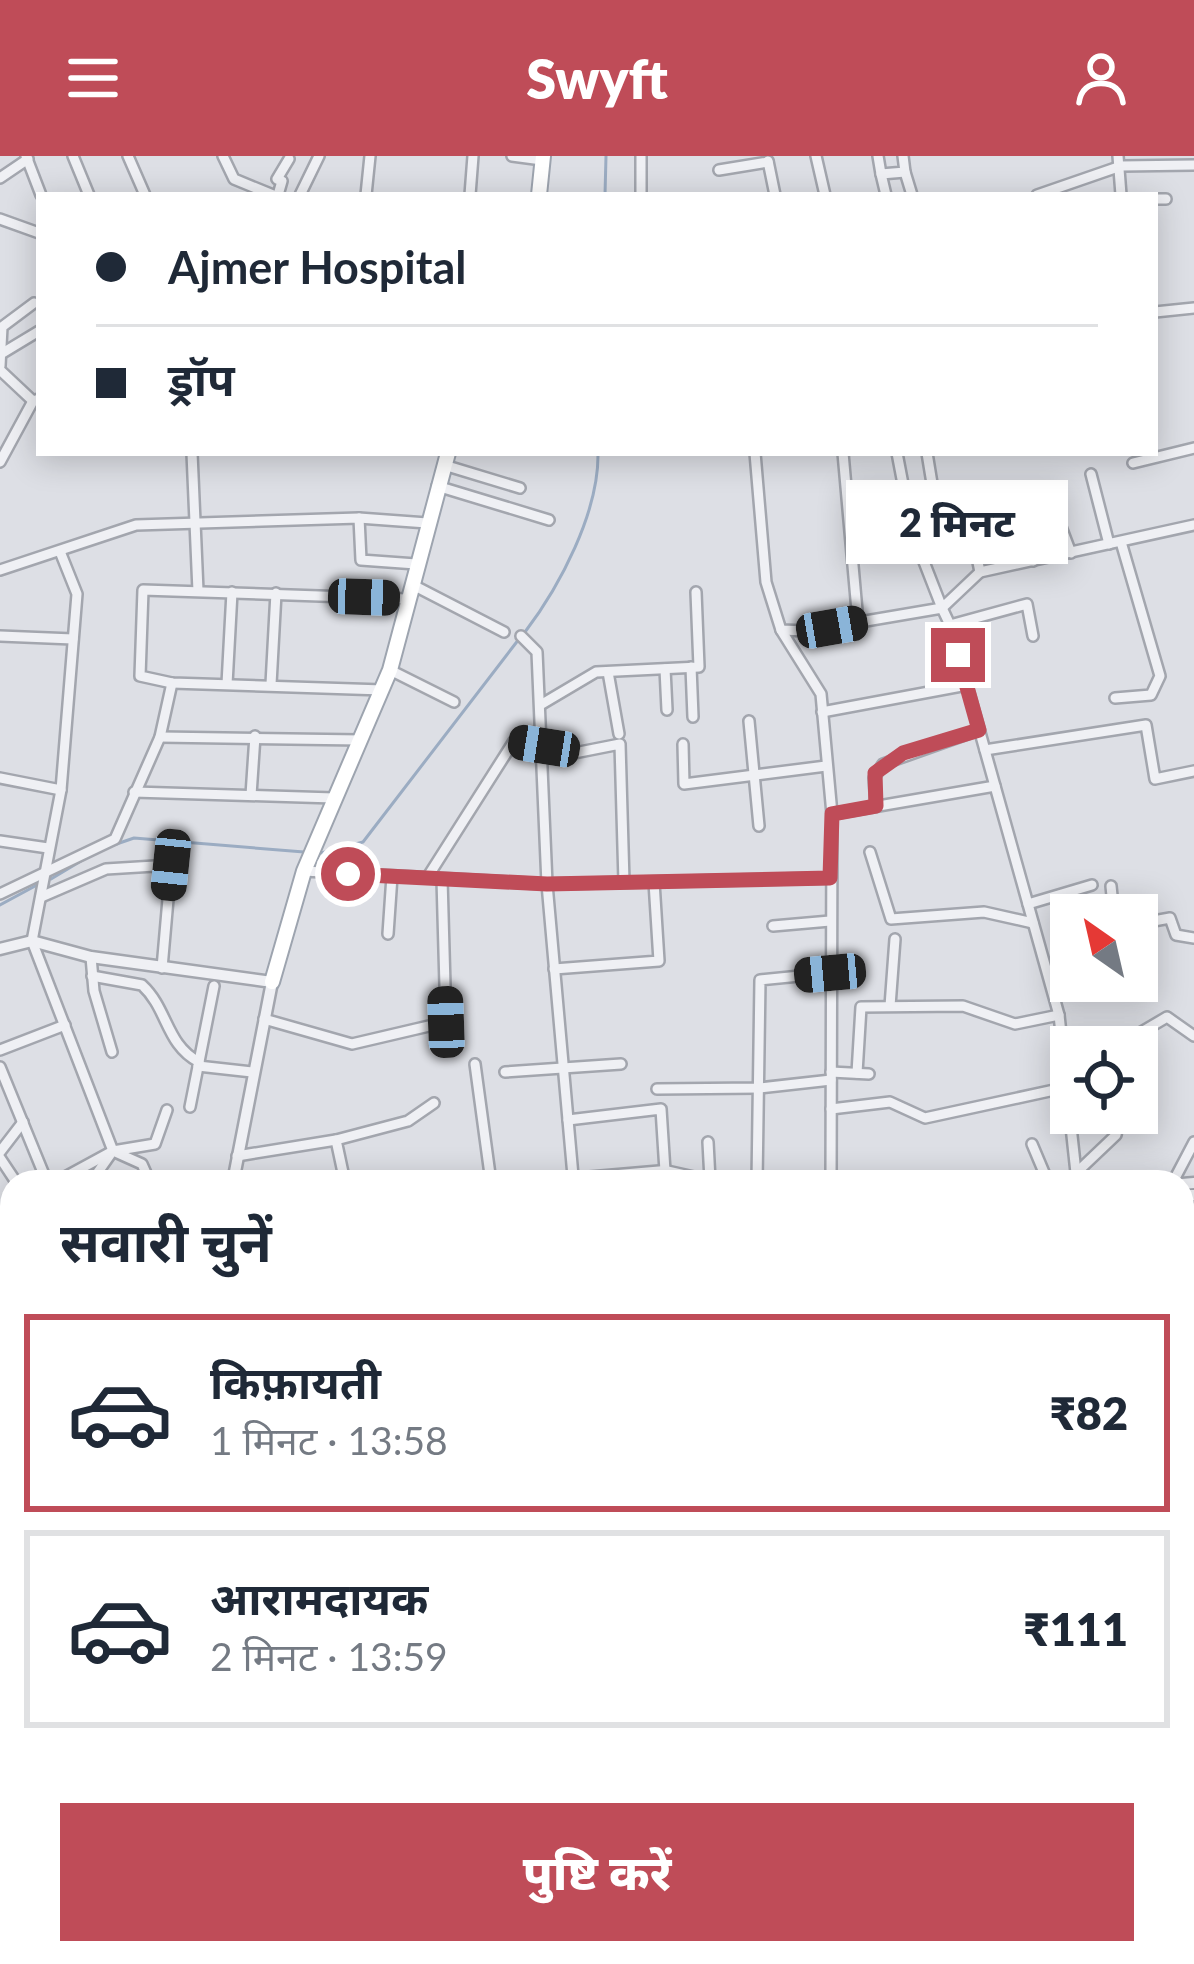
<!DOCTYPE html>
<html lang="hi">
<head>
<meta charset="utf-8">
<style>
  body { margin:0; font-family:Lato,"Noto Sans Devanagari",sans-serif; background:#f6f6f7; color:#1f2937; height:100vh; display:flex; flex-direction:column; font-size:45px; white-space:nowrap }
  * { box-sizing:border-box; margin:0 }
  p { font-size:39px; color:#747a83 }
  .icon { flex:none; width:66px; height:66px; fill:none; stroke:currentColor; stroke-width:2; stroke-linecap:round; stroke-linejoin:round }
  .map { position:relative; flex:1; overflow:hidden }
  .side { position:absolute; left:0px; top:1014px; width:1194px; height:795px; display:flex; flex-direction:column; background:#fff; border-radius:36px 36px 0 0; box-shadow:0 6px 30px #0003 }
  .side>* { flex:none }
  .banner { position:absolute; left:36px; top:36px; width:1122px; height:264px; border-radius:0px; box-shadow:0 6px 30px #0003; display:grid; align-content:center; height:264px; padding:0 60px; background:#fff }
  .needle { width:78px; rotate:326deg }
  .tools { position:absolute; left:1050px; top:738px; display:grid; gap:24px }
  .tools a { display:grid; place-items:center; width:108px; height:108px; border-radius:0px; background:#fff; box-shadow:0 6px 30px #0003; font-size:60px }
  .end { position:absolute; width:54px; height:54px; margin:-27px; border:15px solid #bf4c58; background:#fff; box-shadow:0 0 0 6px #fff }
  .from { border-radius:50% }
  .bubble { position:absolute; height:84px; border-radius:0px; background:#fff; box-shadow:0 6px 30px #0003; font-size:39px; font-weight:800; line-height:84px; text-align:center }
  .car { position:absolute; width:36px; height:72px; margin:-36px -18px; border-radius:15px; box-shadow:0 0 9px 3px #0007; background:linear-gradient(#222 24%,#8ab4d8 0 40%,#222 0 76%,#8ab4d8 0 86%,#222 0) }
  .banner b { display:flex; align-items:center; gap:42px; height:114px; font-size:45px }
  .banner b+b { border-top:3px solid #e0e1e3 }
  .banner i { width:30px; height:30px; background:#1f2937 }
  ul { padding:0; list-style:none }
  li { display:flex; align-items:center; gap:36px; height:198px; margin:0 24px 18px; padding:0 36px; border:6px solid #e0e1e3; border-radius:0px }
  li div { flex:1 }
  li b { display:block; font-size:45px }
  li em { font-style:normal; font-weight:800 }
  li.active { border-color:#bf4c58 }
  li>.icon { width:108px; height:108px; stroke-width:1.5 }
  h2 { padding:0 60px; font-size:54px; line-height:144px }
  .primary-button { display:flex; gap:24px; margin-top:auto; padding:24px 60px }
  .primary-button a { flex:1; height:138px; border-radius:0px; background:#bf4c58; color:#fff; font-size:48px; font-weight:800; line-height:138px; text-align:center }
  header { display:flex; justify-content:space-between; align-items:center; height:156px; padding:0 60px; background:#bf4c58; color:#fff; font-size:54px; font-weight:800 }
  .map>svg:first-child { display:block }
  .green { fill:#c2cebf }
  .water { fill:#9bacc2 }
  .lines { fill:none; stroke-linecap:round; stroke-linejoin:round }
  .stream { stroke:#9bacc2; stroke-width:3 }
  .ferry { stroke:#364b69; stroke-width:3; stroke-dasharray:15 12; stroke-linecap:butt }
  .minor-casing { stroke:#a3a6ae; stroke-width:14 }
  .tertiary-casing { stroke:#a3a6ae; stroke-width:15 }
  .primary-casing { stroke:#9da4af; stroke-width:18 }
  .minor { stroke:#eff0f4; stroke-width:9 }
  .tertiary { stroke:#eff0f4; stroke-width:10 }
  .primary { stroke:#fff; stroke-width:14 }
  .route { stroke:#bf4c58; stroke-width:15 }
</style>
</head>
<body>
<header><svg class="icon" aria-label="menu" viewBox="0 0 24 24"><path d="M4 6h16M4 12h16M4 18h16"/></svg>Swyft<svg class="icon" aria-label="person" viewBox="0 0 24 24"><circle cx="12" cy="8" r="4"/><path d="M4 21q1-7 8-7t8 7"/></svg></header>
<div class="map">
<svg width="1194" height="1808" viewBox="0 0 1194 1808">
  <rect width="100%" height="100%" fill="#dddfe5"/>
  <polygon class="green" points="12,1719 12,1797 276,1797 288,1808 0,1808 0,1749"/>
  <polygon class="water" points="12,1587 12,1668 0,1694 0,1596"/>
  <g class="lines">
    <g class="stream">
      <polyline points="605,39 606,0"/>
      <path d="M 525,476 C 560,430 599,356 598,297"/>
      <polyline points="105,692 134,682 304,696"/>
      <polyline points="321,697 363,686 519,483"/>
      <polyline points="51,723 86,702"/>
      <polyline points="0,749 37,729"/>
    </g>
    <polyline class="ferry" points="0,1610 4,1611"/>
    <g class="minor-casing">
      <g id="minor">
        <polyline points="26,0 41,39"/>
        <polyline points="73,0 89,39"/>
        <polyline points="128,0 145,39"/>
        <polyline points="223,0 234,23 273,39"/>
        <polyline points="512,0 542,4"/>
        <polyline points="816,0 825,39"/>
        <polyline points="878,0 881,18 905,16 903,0"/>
        <polyline points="1118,0 1121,39"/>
        <polyline points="768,5 775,39"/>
        <polyline points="719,14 768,6"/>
        <polyline points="905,16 912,39"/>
        <polyline points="881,18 886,39"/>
        <polyline points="0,22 28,3"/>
        <polyline points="278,39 282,25 277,23 289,3"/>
        <polyline points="300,39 319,0"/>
        <polyline points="366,39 370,0"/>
        <polyline points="470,39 473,0"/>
        <polyline points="641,39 641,0"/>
        <polyline points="1037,39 1121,10 1194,9"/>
        <polyline points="1155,43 1166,43"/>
        <polyline points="0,63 39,77"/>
        <polyline points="1155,156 1194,152"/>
        <polyline points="1,198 39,175"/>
        <polyline points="0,210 2,171 34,147"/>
        <polyline points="0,214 33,245 39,243"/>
        <polyline points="192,297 198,435"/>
        <polyline points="755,297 766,426 781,474 807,475 942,452 950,469 1059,859 1077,1026"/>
        <polyline points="843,297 858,466"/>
        <polyline points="897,297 912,375 942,452 980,416 967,352 1047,334 1071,397"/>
        <polyline points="0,306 33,245"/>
        <polyline points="1133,307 1194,292"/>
        <polyline points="444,309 520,332"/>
        <polyline points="1091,318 1109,388"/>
        <polyline points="437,330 549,364"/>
        <polyline points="1022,343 1033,405"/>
        <polyline points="359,362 361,404 416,408"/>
        <polyline points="912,375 939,370 927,297"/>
        <polyline points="61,398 77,438 61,634 32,785 113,995 142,1008 150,1026"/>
        <polyline points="0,414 136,369 359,362 427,367"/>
        <polyline points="980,416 1194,369"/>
        <polyline points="413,429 504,476"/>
        <polyline points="950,469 1027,448 1033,480"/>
        <polyline points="781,474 821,538 832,658 831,1026"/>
        <polyline points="0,480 73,483"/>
        <polyline points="521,480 537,496 547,728 573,1020"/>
        <polyline points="691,511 693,561"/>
        <polyline points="665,513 667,554"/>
        <polyline points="390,514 454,546"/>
        <polyline points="608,516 619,578"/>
        <polyline points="227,528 232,436"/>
        <polyline points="271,528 276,437"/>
        <polyline points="383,534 172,527 140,520 143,434 407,443"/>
        <polyline points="1115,542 1151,539 1160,520 1121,386"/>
        <polyline points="542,548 596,516 699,511 696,436"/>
        <polyline points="822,556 967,529"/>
        <polyline points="749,565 759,670"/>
        <polyline points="160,581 361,584"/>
        <polyline points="683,588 684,628 826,610"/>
        <polyline points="985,594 1146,569 1155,623 1194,615"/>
        <polyline points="544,603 620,588 624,726"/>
        <polyline points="0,622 61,634"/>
        <polyline points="134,636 334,642"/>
        <polyline points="251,639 255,580"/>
        <polyline points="876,650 874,622 883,608 979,574"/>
        <polyline points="832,658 995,630"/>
        <polyline points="0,685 48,692"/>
        <polyline points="870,696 891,763 984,756 1033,767"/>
        <polyline points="304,715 547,728 830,722"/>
        <polyline points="427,722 514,585 544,589"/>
        <polyline points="1111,730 1114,759"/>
        <polyline points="0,738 115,683 160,581 172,527"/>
        <polyline points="41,741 106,713 171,709 162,812"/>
        <polyline points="1028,748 1092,729"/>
        <polyline points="1137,768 1170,762 1176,779 1194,782"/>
        <polyline points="773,770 830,765"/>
        <polyline points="388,778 392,720"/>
        <polyline points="91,801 94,835 112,896"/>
        <polyline points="554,813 659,805 654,726"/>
        <path d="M 92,820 L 142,829 C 168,853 166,889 199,906"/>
        <polyline points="890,850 895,783"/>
        <polyline points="264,863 352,888 446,866 442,723"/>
        <polyline points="1131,891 1133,881 1167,861 1194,880"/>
        <polyline points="0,894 65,869"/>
        <polyline points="475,908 491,1026"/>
        <polyline points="198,910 252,916"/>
        <polyline points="0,911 47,1026"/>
        <polyline points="505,916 621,908"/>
        <polyline points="831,916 869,918"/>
        <polyline points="857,917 861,851 963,850 1015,868 1059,859"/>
        <polyline points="657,933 759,932 831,924"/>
        <polyline points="190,951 214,830"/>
        <polyline points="831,953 890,946 925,962 1068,931"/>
        <polyline points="568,964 661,953 665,1015"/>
        <polyline points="708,986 710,1024"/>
        <polyline points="1032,988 1048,1026"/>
        <polyline points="0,996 23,966"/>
        <polyline points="237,1000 336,984"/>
        <polyline points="0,1002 16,1026"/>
        <polyline points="1075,1018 1116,979 1120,957"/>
        <polyline points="56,1026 113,995 155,988 167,954"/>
        <polyline points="91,1026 110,999"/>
        <polyline points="345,1026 336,984 408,965 434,947"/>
        <polyline points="757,1026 760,824 830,817"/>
        <polyline points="1173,1026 1194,986"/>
        <polyline points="1182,1050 1194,1052"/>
        <polyline points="0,1069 12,1078"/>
        <polyline points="0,1345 12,1361"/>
        <polyline points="0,1396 12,1403"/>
        <polyline points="1182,1554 1194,1552"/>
        <polyline points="0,1777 12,1763"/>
      </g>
    </g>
    <g class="tertiary-casing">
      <g id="tertiary">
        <polyline points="0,793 32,785 91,801 272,826 233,1026"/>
        <polyline points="537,1026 665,1015 714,1026"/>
        <polyline points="1182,1028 1194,1027"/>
        <polyline points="1182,1039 1194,1039"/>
        <polyline points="0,1295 12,1301"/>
        <polyline points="1182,1312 1194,1292"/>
        <polyline points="1182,1344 1194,1325"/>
        <polyline points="306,1797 307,1808"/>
        <polyline points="956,1797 980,1808"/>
        <polyline points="1019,1803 1034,1808"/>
        <polyline points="991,1808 997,1797"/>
        <polyline points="1101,1808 1171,1797 1194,1802"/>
      </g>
    </g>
    <g class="primary-casing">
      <g id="primary">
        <polyline points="539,39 543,0"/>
        <polyline points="272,826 304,715 390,514 448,297"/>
      </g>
    </g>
    <use href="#minor" class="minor"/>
    <use href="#tertiary" class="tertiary"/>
    <use href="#primary" class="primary"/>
  </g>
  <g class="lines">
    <polyline class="route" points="348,718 547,728 830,722 832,658 876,650 875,617 903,597 979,574 958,499"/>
  </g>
</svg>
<div class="tools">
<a><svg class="needle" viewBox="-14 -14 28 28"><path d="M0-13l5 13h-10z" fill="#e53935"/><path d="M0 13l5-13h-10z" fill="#747a83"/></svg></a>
<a><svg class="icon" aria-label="locate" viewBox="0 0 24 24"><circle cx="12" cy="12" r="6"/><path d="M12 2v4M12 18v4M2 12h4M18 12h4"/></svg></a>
</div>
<i class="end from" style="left:348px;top:718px"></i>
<i class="end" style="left:958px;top:499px"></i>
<div class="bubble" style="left:846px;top:324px;width:222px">2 मिनट</div>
<i class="car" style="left:364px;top:441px;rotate:92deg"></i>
<i class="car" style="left:832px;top:471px;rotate:80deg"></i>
<i class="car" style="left:544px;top:590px;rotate:279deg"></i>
<i class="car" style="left:171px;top:709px;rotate:186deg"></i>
<i class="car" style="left:830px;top:817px;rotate:265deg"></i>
<i class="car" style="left:446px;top:866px;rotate:358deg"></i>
<div class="banner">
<b><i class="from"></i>Ajmer Hospital</b>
<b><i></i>ड्रॉप</b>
</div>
<section class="side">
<h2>सवारी चुनें</h2>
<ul>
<li class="active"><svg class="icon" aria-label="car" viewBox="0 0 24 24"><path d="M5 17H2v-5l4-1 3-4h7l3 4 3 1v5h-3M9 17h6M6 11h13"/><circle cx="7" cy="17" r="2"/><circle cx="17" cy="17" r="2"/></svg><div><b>किफ़ायती</b><p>1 मिनट · 13:58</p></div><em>₹82</em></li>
<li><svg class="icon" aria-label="car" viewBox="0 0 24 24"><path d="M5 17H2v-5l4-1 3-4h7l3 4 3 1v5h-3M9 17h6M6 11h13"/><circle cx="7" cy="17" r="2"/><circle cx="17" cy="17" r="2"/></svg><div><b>आरामदायक</b><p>2 मिनट · 13:59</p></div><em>₹111</em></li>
</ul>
<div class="primary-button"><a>पुष्टि करें</a></div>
</section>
</div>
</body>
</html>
